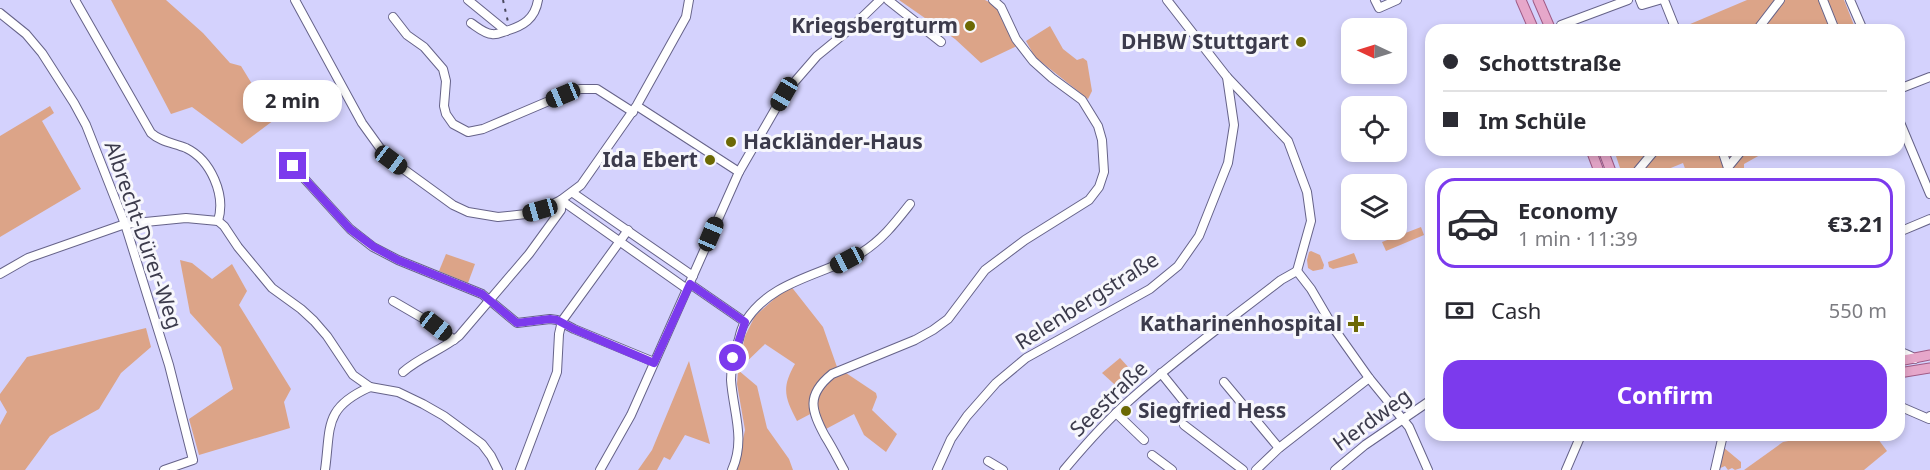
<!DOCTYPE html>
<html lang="en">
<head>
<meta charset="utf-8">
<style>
  body { margin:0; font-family:"Noto Sans",sans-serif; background:#f7f7f7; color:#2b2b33; height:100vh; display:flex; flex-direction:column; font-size:22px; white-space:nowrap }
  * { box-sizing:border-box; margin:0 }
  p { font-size:20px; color:#7c7c81 }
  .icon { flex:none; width:33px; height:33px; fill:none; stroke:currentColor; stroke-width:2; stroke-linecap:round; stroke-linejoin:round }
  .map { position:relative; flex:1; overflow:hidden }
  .sheet { position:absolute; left:1425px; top:168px; width:480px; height:273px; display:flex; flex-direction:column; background:#fff; border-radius:18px; box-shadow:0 3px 9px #0003 }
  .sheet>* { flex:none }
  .guide { position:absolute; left:1425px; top:24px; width:480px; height:132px; border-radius:18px; box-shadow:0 3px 9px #0003; display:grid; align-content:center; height:132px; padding:0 18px; background:#fff }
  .needle { width:39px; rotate:274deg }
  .tools { position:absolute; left:1341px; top:18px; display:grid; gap:12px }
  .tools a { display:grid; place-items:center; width:66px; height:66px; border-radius:12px; background:#fff; box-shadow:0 3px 9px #0003; font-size:30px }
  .end { position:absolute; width:27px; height:27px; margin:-14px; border:8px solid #7c3aed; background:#fff; box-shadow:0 0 0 3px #fff }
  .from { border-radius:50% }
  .bubble { position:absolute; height:42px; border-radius:18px; background:#fff; box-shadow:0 3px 9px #0003; font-size:20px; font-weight:700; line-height:42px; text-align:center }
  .car { position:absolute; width:18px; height:36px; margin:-18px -9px; border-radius:8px; box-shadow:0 0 4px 2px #0007; background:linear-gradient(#222 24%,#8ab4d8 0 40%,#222 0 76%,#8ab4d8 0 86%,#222 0) }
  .guide b { display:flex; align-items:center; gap:21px; height:57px; font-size:22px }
  .guide b+b { border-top:2px solid #e1e1e2 }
  .guide i { width:15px; height:15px; background:#2b2b33 }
  ul { padding:10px 0 0; list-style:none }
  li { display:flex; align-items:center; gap:18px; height:90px; margin:0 12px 9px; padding:0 6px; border:3px solid transparent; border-radius:18px }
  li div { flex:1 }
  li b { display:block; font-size:22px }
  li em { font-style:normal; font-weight:700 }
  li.on { border-color:#7c3aed }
  li>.icon { width:54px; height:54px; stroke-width:1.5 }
  .pay { display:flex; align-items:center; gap:15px; height:66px; padding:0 18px; font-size:22px }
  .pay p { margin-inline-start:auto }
  .cta { display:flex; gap:12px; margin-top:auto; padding:12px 18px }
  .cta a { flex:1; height:69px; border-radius:18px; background:#7c3aed; color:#fff; font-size:24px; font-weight:700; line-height:69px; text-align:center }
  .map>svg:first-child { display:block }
  .green { fill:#dca488 }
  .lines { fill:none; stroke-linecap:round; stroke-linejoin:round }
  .minor-casing { stroke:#666389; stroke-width:10 }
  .major-casing { stroke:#a05b86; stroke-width:11 }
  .minor { stroke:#fff; stroke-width:8 }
  .major { stroke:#e6a7ca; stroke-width:9 }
  .rail { stroke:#4c4b5f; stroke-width:2; stroke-dasharray:3 6; stroke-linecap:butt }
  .route { stroke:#7c3aed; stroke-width:8 }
  .poi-dot { fill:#6c6904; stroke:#f7f7fc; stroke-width:2 }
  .labels { text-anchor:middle; stroke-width:6; stroke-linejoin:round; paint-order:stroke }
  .poi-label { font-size:21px; font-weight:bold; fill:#3c3b4c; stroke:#f7f7fc; text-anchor:end }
  .street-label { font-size:21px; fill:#3c3b4c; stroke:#f7f7fc }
</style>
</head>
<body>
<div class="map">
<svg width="1930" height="470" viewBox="0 0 1930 470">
  <rect width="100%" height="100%" fill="#d4d2fd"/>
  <g class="green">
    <polygon points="111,0 166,0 203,33 230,63 241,66 274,120 242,144 192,107 171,114"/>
    <path d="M 899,0 L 985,0 C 1002,7 1009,31 1017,46 L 981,63 L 955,39 Z"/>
    <polygon points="1747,0 1844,0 1856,30 1676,30"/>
    <polygon points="1050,26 1063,49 1077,60 1083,58 1087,61 1092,91 1088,99 1035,57 1026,41"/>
    <polygon points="50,106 54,113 42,121 81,189 0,237 0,136"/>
    <polygon points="1614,150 1769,150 1744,164 1744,174 1687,174 1683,163 1656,174 1622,174"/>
    <polygon points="1421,227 1424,235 1386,251 1382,242"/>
    <polygon points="1311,251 1320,255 1324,265 1323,269 1313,271 1308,268 1307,260 1309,252"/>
    <polygon points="1354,253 1358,263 1333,269 1329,267 1328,262"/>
    <polygon points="446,254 475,264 468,283 439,271"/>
    <polygon points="180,260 192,263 212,279 232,264 247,291 239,305 291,389 284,402 290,428 199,455 189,419 233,389 221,347 190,313"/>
    <path d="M 790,285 L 823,327 L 837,367 L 876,393 L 877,397 L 872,410 L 897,434 L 886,452 L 864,435 L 854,414 L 826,429 L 816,411 L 797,421 C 785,398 781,388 795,364 L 765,344 L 738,370 L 757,386 L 767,428 L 789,459 L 793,470 L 736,470 L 745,430 L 737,384 L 738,370 L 745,336 L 755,316 Z"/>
    <polygon points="146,328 151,347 121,373 99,409 50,436 25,470 0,470 0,425 7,412 0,400 0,394 27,357"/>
    <polygon points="1120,358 1140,380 1124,393 1102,373"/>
    <polygon points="689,361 710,444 685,435 670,460 664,457 657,470 638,470 652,450"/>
    <polygon points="1819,435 1875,435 1887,451 1864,470 1744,470 1783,442"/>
    <polygon points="1723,447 1741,462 1741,468 1735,470 1732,468 1728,470 1725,466 1718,469"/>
  </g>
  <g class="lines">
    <g class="minor-casing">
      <g id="minor">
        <path d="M 75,0 L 151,133 C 161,142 174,143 186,148 C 211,160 226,195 218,221"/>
        <polyline points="295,0 362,123 380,148 391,160 453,205 468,212 498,217 526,214 540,210 561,200 581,185 637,105 686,17 689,0"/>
        <polyline points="468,0 506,31"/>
        <polyline points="888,0 941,42"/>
        <polyline points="1167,0 1227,77 1288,141 1307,192 1311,221 1297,271"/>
        <polyline points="1375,0 1379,8 1397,0"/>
        <polyline points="1640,0 1642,5 1659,0"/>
        <polyline points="1664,0 1676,30"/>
        <polyline points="1823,0 1835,30"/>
        <polyline points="1850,0 1863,30"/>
        <polyline points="0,13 26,34 42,53 74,103 86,125 125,224 169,365 193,460 164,470"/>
        <polyline points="393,17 407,35 424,47 443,69 446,81 444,106 446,114 453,124 468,132 483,129 563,95 580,89 597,89 633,112"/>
        <path d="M 471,23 C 477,27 485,34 492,34 C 497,35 502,32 506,31 C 523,26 535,19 538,0"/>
        <polyline points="1561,25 1628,0"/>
        <polyline points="1757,30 1780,0"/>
        <polyline points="1899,89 1930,77"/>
        <polyline points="637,106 739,172"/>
        <polyline points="1899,120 1930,194"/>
        <polyline points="1722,150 1730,174"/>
        <polyline points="282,154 350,229 373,247 398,260 482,294 517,323 550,319 557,320 574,329 654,362"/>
        <polyline points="1729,166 1742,150"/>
        <polyline points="1635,174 1655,150"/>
        <polyline points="573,193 693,276"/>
        <polyline points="1899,232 1930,219"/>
        <polyline points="1297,271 1311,289 1335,330 1369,378 1409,427 1428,470"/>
        <polyline points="0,274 28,258 125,224 186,218 218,221 224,226 238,247 272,288 301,309 314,321 327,336 353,375 370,387 398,392 423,404 444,416 482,444 491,456 498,470"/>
        <polyline points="690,284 745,322"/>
        <polyline points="393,301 436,326 454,340"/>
        <path d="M 1899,350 C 1904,355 1910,354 1915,359"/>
        <path d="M 403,372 C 420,357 442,350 459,336 L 529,254 L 561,210 L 561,200 L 687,289"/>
        <polyline points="1161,373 1186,404"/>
        <polyline points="1224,382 1279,448"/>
        <polyline points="1899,402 1899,406 1929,419 1930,416"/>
        <polyline points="1116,413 1144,440"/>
        <polyline points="1184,425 1243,470"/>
        <polyline points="1152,455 1172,470"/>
        <polyline points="988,461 1003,470"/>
        <path d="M 325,470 C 331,427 323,408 370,387"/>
        <polyline points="520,470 557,372 559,334 562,321 628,230"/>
        <polyline points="600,470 631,415 739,172 784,94 817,56 850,29 880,0"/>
        <path d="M 732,470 C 746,439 733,411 731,380 C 731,366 734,352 739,339 C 740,334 742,327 745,322 C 771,280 822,276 861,253 C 882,240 895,223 910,204"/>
        <path d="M 844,470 C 838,459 832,447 825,436 C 811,410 806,395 832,374 L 915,340 L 933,330 L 948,319 L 985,270 L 1025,240 L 1089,200 L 1099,187 L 1104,172 L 1102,140 L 1098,126 L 1082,100 L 1052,78 L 1033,61 L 1016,39 L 1001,7 L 993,0"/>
        <polyline points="937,470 951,439 967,416 996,383 1026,358 1150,289 1178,266 1199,236 1228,163 1234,125 1227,77"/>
        <path d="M 1064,470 C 1085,445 1106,421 1130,400 C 1178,357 1231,319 1281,280 L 1297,271"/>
        <polyline points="1256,470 1279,448 1369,378"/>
        <polyline points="1335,470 1365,445 1431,400"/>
        <polyline points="1566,470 1581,435"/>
        <polyline points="1715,470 1723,435"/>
      </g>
    </g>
    <g class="major-casing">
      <g id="major">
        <polyline points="1521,0 1534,30"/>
        <polyline points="1538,0 1551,30"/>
        <polyline points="1591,150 1600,174"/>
        <polyline points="1603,150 1612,174"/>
        <polyline points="1899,361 1930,355"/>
        <polyline points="1899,373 1930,368"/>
      </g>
    </g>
    <use href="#minor" class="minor"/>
    <use href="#major" class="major"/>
    <polyline class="rail" points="503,0 508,22"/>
  </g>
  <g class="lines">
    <polyline class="route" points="293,166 350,229 374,247 398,260 482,294 517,323 550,319 557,320 574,329 654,363 690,284 745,322 733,358"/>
  </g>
  <g class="poi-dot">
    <circle cx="970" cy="26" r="6"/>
    <circle cx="1301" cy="42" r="6"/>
    <circle cx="731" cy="142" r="6"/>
    <circle cx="710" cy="160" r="6"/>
    <path d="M1353 315h6v6h6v6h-6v6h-6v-6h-6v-6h6z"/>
    <circle cx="1126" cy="411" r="6"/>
  </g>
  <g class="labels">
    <g class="poi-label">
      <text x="958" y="33">Kriegsbergturm</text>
      <text x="1289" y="49">DHBW Stuttgart</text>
      <text x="743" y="149" text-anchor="start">Hackländer-Haus</text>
      <text x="698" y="167">Ida Ebert</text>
      <text x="1342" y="331">Katharinenhospital</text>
      <text x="1138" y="418" text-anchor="start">Siegfried Hess</text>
    </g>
    <g class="street-label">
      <text transform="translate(143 235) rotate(71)" y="7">Albrecht-Dürer-Weg</text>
      <text transform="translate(1087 301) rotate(-32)" y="7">Relenbergstraße</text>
      <text transform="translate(1109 399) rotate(-44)" y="7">Seestraße</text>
      <text transform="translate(1372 420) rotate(-36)" y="7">Herdweg</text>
    </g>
  </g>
</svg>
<div class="tools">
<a><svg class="needle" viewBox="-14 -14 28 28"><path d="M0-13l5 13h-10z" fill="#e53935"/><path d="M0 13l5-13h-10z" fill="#7c7c81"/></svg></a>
<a><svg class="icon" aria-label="locate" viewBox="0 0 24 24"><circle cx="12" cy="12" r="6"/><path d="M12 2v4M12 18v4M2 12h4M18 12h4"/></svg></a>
<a><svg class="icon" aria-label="layers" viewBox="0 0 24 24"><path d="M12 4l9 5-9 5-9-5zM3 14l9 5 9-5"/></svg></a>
</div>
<i class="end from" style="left:733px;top:358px"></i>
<i class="end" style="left:293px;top:166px"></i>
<div class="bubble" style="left:243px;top:80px;width:99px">2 min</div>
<i class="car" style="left:784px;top:94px;rotate:210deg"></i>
<i class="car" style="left:563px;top:95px;rotate:247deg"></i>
<i class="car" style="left:391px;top:160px;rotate:127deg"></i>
<i class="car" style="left:540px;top:210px;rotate:254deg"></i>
<i class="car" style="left:711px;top:234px;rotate:23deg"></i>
<i class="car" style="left:847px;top:260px;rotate:242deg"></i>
<i class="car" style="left:436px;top:326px;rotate:128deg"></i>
<div class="guide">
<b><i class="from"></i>Schottstraße</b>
<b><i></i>Im Schüle</b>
</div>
<section class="sheet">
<ul>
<li class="on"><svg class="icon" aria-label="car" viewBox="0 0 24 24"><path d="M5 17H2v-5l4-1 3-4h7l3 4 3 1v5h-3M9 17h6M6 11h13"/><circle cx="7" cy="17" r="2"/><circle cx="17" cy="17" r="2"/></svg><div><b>Economy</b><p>1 min · 11:39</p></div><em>€3.21</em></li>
</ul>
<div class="pay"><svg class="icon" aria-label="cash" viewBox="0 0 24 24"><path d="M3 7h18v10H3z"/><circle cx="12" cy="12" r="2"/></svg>Cash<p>550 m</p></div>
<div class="cta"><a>Confirm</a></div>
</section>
</div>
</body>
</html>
